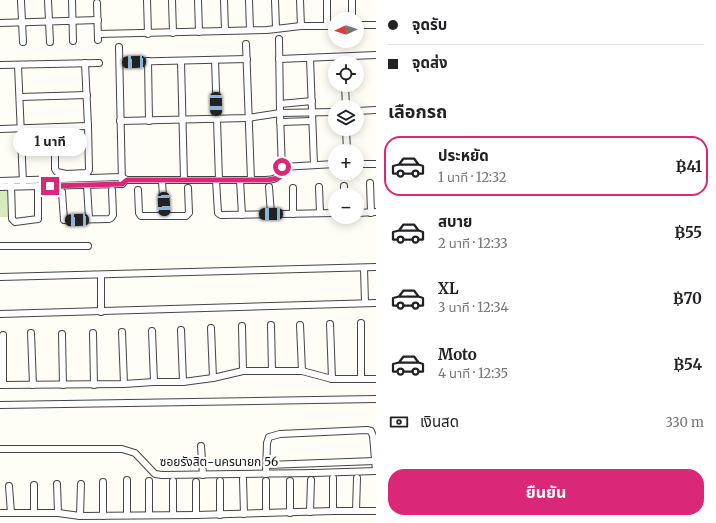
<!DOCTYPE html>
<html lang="th">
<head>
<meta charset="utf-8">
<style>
  body { margin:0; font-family:Merriweather,"Noto Sans Thai",serif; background:#f2f2f2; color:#202124; height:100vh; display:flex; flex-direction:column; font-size:15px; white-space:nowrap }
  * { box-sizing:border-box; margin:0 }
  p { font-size:13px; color:#757577 }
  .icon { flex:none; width:22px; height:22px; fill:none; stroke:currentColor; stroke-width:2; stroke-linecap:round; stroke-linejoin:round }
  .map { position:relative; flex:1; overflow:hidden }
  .sheet { display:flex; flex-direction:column; background:#fff; width:340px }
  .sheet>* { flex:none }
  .hud { display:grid; align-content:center; height:88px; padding:0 12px; background:#fff }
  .needle { width:26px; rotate:267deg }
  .tools { position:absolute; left:328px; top:12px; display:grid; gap:8px }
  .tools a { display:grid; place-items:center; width:36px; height:36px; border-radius:50%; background:#fff; box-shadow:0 2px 10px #0003; font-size:20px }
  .end { position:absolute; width:18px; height:18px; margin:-9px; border:5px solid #db2777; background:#fff; box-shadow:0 0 0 2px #fff }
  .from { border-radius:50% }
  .bubble { position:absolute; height:28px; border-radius:14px; background:#fff; box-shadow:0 2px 10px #0003; font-size:13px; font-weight:700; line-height:28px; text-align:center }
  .car { position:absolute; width:12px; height:24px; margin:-12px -6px; border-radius:5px; box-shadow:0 0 3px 1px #0007; background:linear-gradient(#222 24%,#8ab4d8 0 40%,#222 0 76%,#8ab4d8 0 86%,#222 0) }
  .hud b { display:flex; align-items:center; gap:14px; height:38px; font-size:15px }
  .hud b+b { border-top:1px solid #e0e0e0 }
  .hud i { width:10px; height:10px; background:#202124 }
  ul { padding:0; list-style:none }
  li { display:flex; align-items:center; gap:12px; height:60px; margin:0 8px 6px; padding:0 4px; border:2px solid transparent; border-radius:16px }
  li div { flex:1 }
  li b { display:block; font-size:15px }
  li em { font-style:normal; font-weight:700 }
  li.active { border-color:#db2777 }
  li>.icon { width:36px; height:36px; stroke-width:1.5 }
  h2 { padding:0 12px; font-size:18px; line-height:48px }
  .pay { display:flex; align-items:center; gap:10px; height:44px; padding:0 12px; font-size:15px }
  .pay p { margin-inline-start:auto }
  .action { display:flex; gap:8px; margin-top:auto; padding:8px 12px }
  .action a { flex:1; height:46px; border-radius:16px; background:#db2777; color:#fff; font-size:16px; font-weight:700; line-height:46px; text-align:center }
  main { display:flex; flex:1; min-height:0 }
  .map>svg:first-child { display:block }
  .green { fill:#d5ebbd }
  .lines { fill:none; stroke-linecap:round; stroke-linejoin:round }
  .minor-casing { stroke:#444; stroke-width:8 }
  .minor { stroke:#fff; stroke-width:6 }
  .route { stroke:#db2777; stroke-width:5 }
  .labels { text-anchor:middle; stroke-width:4; stroke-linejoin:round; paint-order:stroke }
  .street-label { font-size:12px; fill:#111; stroke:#fff }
</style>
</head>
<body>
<main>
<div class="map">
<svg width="376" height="523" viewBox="0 0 376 523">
  <rect width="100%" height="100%" fill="#fffdf5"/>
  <polygon class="green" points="0,191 7,191 8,217 0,217"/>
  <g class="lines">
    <g class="minor-casing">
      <g id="minor">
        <polyline points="48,0 50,42"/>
        <polyline points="72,0 73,41"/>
        <polyline points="147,0 148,34"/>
        <polyline points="172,0 173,33"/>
        <polyline points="198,0 199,32"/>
        <polyline points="224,0 225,31"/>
        <polyline points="249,0 250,30"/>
        <polyline points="275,0 276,28"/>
        <polyline points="300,0 301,26"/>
        <polyline points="327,0 327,26"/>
        <polyline points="352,0 352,19"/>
        <polyline points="21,1 23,42"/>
        <polyline points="97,3 98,40"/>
        <polyline points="0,23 98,20"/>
        <polyline points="357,25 376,25"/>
        <polyline points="98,34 267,30 301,26 335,26"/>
        <polyline points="246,44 251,180"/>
        <polyline points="119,47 122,184"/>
        <polyline points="310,58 314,165"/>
        <polyline points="279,59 376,55"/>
        <polyline points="215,60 219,180"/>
        <polyline points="148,61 149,121"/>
        <polyline points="181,61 184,180"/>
        <polyline points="120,62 247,59"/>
        <polyline points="0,65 99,63"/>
        <polyline points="18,65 23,183"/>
        <polyline points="345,85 346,107"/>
        <polyline points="20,97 87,95"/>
        <polyline points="280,104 312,101"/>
        <polyline points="357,111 376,110"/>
        <polyline points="120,121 248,118 280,113 335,112"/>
        <polyline points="280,122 312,121"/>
        <polyline points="55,127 55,169 57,172 66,174 87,173 89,170 88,126 85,63"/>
        <polyline points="0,129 88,126"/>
        <polyline points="346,129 347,151"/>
        <polyline points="357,164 376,164"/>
        <polyline points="282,167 335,164"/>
        <polyline points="162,180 164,216"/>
        <polyline points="216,180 218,213 221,215 335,213"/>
        <polyline points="240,180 242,215"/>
        <path d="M 0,181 L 121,177 L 127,180 L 261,180 C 271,180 278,180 282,171 L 280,113 L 279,39"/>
        <polyline points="370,183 371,213"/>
        <polyline points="11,184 12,219 15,222 38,219 38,186"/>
        <polyline points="87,185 89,219"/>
        <polyline points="344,186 344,195"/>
        <polyline points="0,187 122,184 124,182"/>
        <polyline points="269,187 271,214"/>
        <polyline points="319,187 320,213"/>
        <polyline points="138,190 139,213 141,216 186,216 189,213 188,188"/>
        <polyline points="62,192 64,220 109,219 111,218 113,215 112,190"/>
        <polyline points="357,213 376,212"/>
        <polyline points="293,214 293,188"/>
        <polyline points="0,246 88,246"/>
        <polyline points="364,268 365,303"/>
        <polyline points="101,275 101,312"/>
        <polyline points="0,277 376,267"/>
        <polyline points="0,314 376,303"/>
        <polyline points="361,323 361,379"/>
        <polyline points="330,324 332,379"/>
        <polyline points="271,325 272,371"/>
        <polyline points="300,325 302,371"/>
        <polyline points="242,326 243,371"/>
        <polyline points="211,328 213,378"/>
        <polyline points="181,330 183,382"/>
        <polyline points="152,331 154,382"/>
        <polyline points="122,332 124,384"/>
        <polyline points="31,333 33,385"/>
        <polyline points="93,333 94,385"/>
        <polyline points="62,334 63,385"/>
        <polyline points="3,335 3,385"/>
        <polyline points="0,385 124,384 154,382 183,382 213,378 243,371 302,371 332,379 376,379"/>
        <polyline points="0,405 376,399"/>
        <polyline points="201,446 203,475"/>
        <polyline points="0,449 122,449 135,453 155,474 162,475 314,473 376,471"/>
        <polyline points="267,465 375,461"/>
        <polyline points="266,474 267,443 269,437 280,434 367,430 371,431 373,436 376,471"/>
        <polyline points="243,479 244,514"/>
        <polyline points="127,480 127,515"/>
        <polyline points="266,481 266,513"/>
        <polyline points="290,481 290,513"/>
        <polyline points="57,484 58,513"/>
        <polyline points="34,485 34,513"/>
        <polyline points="9,486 11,513"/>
        <polyline points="333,511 333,478"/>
        <polyline points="356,511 357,478"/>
        <polyline points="310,512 311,480"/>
        <polyline points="0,513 58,513 80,516 196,515 333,511 376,511"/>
        <polyline points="149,515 149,481"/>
        <polyline points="173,515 173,481"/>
        <polyline points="196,515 196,482"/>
        <polyline points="220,515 220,481"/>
        <polyline points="80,516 81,484"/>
        <polyline points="103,516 103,482"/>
      </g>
    </g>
    <use href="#minor" class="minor"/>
  </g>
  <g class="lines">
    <polyline class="route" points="50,186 122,184 127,180 268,180 278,178 282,171 282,167"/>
  </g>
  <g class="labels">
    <g class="street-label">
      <text x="219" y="466">ซอยรังสิต-นครนายก 56</text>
    </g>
  </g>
</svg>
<div class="tools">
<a><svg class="needle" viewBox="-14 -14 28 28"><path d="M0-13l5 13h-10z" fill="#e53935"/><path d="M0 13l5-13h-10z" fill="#757577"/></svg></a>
<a><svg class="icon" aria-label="locate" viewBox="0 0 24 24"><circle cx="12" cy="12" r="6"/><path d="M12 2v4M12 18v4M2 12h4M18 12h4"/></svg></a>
<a><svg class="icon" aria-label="layers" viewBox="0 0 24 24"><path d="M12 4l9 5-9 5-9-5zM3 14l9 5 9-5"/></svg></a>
<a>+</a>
<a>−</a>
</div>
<i class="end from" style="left:282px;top:167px"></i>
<i class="end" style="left:50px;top:186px"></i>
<div class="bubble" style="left:13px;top:128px;width:74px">1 นาที</div>
<i class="car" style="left:134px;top:62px;rotate:268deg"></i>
<i class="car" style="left:216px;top:104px;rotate:179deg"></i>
<i class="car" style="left:164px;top:204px;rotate:177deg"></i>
<i class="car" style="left:271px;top:214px;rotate:269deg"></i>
<i class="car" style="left:77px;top:220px;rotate:268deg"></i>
</div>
<section class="sheet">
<div class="hud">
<b><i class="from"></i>จุดรับ</b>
<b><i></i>จุดส่ง</b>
</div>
<h2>เลือกรถ</h2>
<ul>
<li class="active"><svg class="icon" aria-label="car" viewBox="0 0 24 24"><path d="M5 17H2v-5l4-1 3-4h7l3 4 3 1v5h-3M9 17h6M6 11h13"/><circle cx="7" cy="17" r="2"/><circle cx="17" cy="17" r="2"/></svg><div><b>ประหยัด</b><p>1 นาที · 12:32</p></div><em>฿41</em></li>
<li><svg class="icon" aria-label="car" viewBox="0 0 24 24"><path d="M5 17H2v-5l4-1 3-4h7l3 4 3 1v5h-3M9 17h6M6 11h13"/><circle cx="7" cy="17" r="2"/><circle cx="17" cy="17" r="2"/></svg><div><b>สบาย</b><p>2 นาที · 12:33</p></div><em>฿55</em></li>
<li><svg class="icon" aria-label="car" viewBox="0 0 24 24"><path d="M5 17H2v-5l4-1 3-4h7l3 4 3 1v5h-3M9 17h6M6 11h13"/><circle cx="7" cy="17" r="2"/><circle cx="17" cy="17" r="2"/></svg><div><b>XL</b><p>3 นาที · 12:34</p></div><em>฿70</em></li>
<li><svg class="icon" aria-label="car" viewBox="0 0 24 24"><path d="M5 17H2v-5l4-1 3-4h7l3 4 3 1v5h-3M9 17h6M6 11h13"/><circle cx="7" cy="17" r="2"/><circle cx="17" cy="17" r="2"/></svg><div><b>Moto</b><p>4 นาที · 12:35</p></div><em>฿54</em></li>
</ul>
<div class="pay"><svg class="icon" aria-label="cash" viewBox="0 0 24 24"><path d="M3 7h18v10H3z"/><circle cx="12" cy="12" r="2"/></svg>เงินสด<p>330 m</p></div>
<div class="action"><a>ยืนยัน</a></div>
</section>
</main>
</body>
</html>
